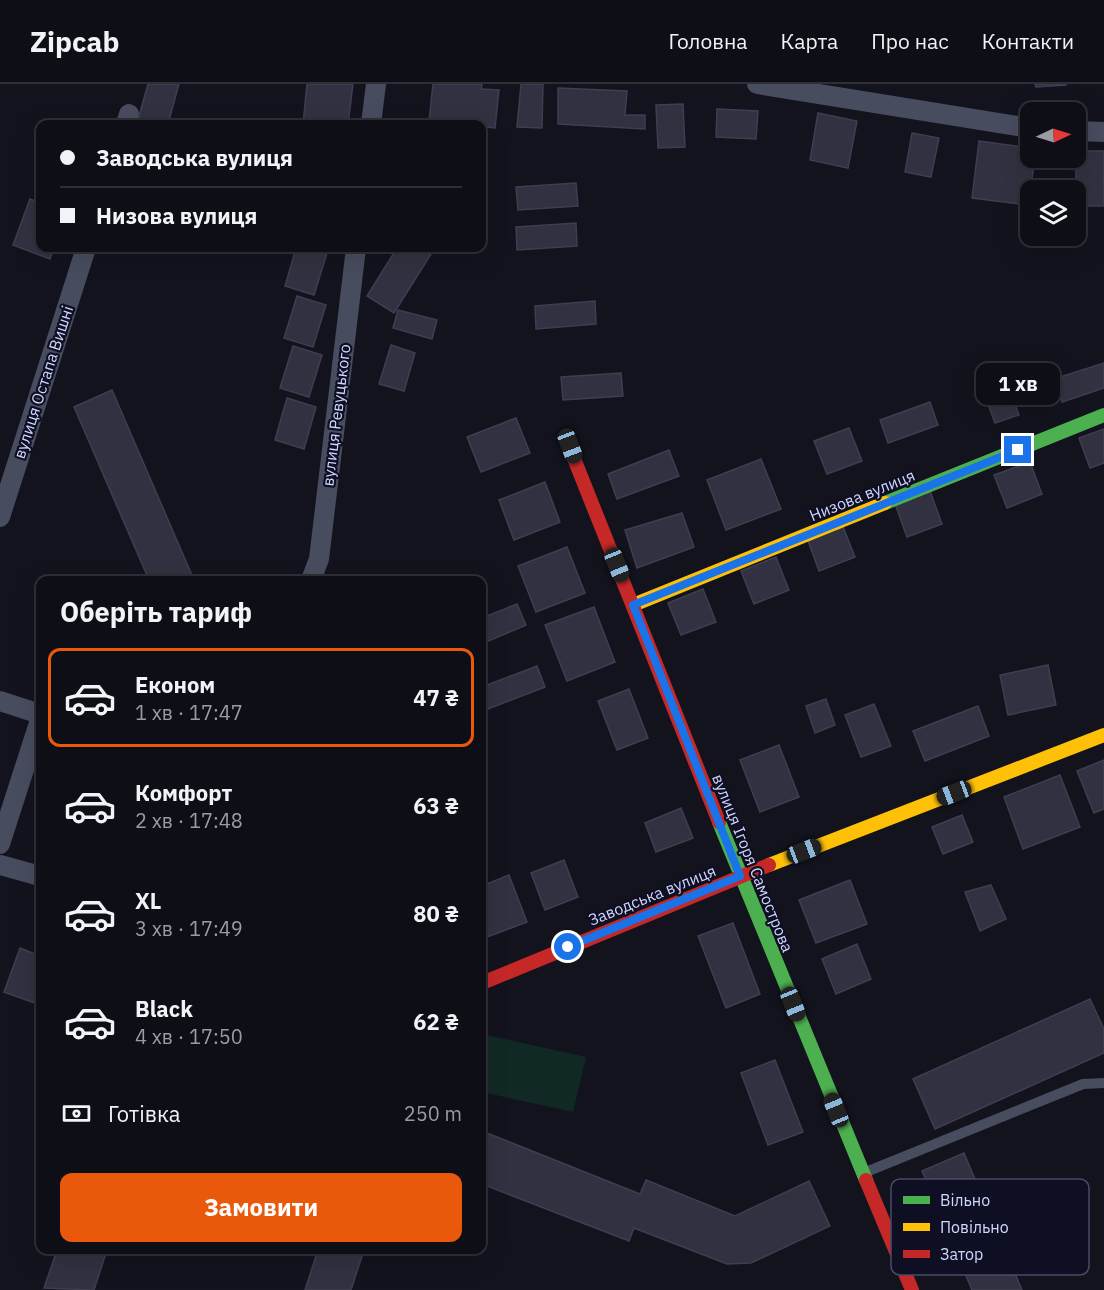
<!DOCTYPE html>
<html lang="uk">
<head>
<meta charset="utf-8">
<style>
  body { margin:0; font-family:"IBM Plex Sans",sans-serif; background:#17171f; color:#f1f3f6; height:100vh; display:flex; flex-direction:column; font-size:22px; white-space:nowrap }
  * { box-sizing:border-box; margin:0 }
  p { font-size:20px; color:#9b9ca1 }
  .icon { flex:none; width:33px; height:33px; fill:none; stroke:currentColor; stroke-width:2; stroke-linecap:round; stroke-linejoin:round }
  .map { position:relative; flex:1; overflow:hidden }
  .panel { position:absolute; left:36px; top:492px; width:450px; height:678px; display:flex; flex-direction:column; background:#0e0e16; border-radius:12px; box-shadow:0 6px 24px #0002,0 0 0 2px #2e2e35 }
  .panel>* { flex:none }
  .banner { position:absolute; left:36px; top:36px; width:450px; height:132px; border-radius:12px; box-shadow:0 6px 24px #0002,0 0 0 2px #2e2e35; display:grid; align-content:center; height:132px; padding:0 24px; background:#0e0e16 }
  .needle { width:39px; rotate:86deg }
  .buttons { position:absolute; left:1020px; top:18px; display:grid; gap:12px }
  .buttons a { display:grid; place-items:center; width:66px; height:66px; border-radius:12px; background:#0e0e16; box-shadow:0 6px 24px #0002,0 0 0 2px #2e2e35; font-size:30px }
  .end { position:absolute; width:27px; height:27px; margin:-14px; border:8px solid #1a73e8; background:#fff; box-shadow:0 0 0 3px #fff }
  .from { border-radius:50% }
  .bubble { position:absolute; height:42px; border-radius:12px; background:#0e0e16; box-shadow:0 6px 24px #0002,0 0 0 2px #2e2e35; font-size:20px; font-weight:800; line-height:42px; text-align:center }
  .car { position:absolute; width:18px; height:36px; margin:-18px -9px; border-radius:8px; box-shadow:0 0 4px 2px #0007; background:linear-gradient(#222 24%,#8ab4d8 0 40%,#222 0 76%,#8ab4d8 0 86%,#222 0) }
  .banner b { display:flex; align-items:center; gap:21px; height:57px; font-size:22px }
  .banner b+b { border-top:2px solid #2e2e35 }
  .banner i { width:15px; height:15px; background:#f1f3f6 }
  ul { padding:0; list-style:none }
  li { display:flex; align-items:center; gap:18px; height:99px; margin:0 12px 9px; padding:0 12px; border:3px solid transparent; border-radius:12px }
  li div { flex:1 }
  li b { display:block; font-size:22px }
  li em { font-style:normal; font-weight:800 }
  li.current { border-color:#ea580c }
  li>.icon { width:54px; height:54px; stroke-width:1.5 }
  h2 { padding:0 24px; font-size:27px; line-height:72px }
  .pay { display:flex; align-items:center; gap:15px; height:66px; padding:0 24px; font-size:22px }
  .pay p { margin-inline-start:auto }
  .cta { display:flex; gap:12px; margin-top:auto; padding:12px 24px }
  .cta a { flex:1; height:69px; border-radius:12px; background:#ea580c; color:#fff; font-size:24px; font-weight:800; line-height:69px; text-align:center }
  header { display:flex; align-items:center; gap:36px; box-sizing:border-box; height:84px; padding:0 30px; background:#0e0e16; border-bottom:2px solid #2e2e35 }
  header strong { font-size:28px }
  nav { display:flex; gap:33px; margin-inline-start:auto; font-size:21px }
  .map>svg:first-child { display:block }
  .pitch { fill:#112925 }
  .building { fill:#313141; stroke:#3d3e52; stroke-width:1.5 }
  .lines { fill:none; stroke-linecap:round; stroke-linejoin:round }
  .lane { stroke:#484c5f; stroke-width:10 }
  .street { stroke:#484c5f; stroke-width:20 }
  .fast { stroke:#4caf50; stroke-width:14 }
  .slow { stroke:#ffc107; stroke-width:14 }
  .jam { stroke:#c62828; stroke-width:14 }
  .route { stroke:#1a73e8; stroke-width:8 }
  .labels { text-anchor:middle; stroke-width:4.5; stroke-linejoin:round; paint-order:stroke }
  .street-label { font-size:16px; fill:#d1d6fe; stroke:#0e0f23 }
  .key { fill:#0e0f23; stroke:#484b65; stroke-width:1.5 }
  .key-label { font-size:16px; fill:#d1d6fe }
</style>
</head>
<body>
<header>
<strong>Zipcab</strong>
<nav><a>Головна</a><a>Карта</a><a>Про нас</a><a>Контакти</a></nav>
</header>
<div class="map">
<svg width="1104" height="1206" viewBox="0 0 1104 1206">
  <rect width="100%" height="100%" fill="#13131e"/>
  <polygon class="pitch" points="482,950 586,973 573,1028 482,1008"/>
  <g class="building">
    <polygon points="148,0 179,0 168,40 137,39"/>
    <polygon points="307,0 353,0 348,40 303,40"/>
    <polygon points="433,0 482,0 481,5 499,6 495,44 429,37"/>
    <polygon points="521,0 543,0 542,44 517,43"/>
    <polygon points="1035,0 1066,0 1066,1 1036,3"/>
    <polygon points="558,4 627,7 625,31 645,31 645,45 558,40"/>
    <polygon points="683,20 685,63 658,64 656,21"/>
    <polygon points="717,25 758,27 756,55 716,53"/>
    <polygon points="818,29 857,37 848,84 810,76"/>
    <polygon points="912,49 939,54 931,93 905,88"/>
    <polygon points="979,57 1030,64 1030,74 1035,74 1028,121 972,114"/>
    <rect x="1076" y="67" width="28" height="55"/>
    <polygon points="576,99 578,122 518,126 516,103"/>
    <polygon points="30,115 40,119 40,164 54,164 50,175 13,161"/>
    <polygon points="576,139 577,162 517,166 516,143"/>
    <polygon points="296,164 309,164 327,169 314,211 285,202"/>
    <polygon points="397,164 428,164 433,167 394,229 367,212"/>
    <polygon points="297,212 326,221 313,263 284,254"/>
    <polygon points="595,217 596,240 536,245 535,222"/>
    <polygon points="398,226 437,236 432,255 393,244"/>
    <polygon points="391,261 415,269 404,307 379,300"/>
    <polygon points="293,262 322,271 309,313 280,304"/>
    <polygon points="1104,279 1104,304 1062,318 1054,295"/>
    <polygon points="1003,287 1019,331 995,339 979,296"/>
    <polygon points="621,289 623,312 563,316 561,293"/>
    <polygon points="112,306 194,496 149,496 74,323"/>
    <polygon points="287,314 316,323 304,365 275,356"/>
    <polygon points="930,318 938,341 888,359 880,336"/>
    <polygon points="516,334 530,369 481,388 467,353"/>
    <polygon points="849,344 862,377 827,390 814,357"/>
    <polygon points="1104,345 1104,379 1090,384 1079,354"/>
    <polygon points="669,366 679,392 617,415 608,390"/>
    <polygon points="761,375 781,425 726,446 707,396"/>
    <polygon points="1030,378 1042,410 1007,424 994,391"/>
    <polygon points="545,398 560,438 514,456 499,416"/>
    <polygon points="930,407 942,440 907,453 895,420"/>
    <polygon points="682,429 694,463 637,484 625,446"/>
    <polygon points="842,440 855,473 819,487 807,454"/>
    <polygon points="567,463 585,509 536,528 518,482"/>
    <polygon points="776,473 789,506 754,520 741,487"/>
    <polygon points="703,505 716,538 681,551 668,519"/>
    <polygon points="517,520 526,541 484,559 482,534"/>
    <polygon points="594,523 615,578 567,597 545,541"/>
    <polygon points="1048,581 1056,621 1008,631 1000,591"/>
    <polygon points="537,582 545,603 488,625 482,603"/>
    <polygon points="629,605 648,654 617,666 598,617"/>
    <polygon points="826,615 835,641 815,649 806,622"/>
    <polygon points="874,620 891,662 861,673 845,631"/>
    <polygon points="978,622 989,652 925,677 913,647"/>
    <polygon points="779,661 799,713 760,728 740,676"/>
    <polygon points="1104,676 1104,725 1094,729 1077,687"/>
    <polygon points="1060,691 1080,743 1023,765 1004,713"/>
    <polygon points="681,724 693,754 656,768 645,739"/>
    <polygon points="962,731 973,758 943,770 932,743"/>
    <polygon points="564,776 578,813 545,826 531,789"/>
    <polygon points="509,791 527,838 487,853 482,838 482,802"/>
    <polygon points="850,796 867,840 816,859 799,816"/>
    <polygon points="991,801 1006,835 980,847 965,808"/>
    <polygon points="733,839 760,910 726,924 698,852"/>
    <polygon points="857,860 871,895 836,910 822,875"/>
    <polygon points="20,864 40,872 40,921 4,908"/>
    <polygon points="1090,915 1104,945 1104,969 935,1045 913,995"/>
    <polygon points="775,976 803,1048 768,1061 741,989"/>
    <polygon points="482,1047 640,1110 646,1096 735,1132 809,1097 830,1142 751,1179 727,1180 634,1144 629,1157 482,1100"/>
    <polygon points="964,1069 1022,1206 972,1206 922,1087"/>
    <polygon points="57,1166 107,1166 94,1206 44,1204"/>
    <polygon points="318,1166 364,1166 351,1206 305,1206"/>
  </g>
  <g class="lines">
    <polyline class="lane" points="866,1088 1083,1000 1104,999"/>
    <g class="street">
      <polyline points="757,0 1030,44"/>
      <polyline points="126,40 129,30"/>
      <polyline points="371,40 376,0"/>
      <polyline points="1076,47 1104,48"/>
      <polyline points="0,433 86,164"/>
      <polyline points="311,496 319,475 356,164"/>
      <polyline points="0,617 40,630"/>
      <polyline points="0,760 40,636"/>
      <polyline points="0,781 40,792"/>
    </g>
    <g class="fast">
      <polyline points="885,419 1104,331"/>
      <polyline points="719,738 866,1096"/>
    </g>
    <g class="slow">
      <polyline points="633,521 885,419"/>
      <polyline points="769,781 1104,651"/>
    </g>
    <g class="jam">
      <polyline points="569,362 719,738"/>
      <polyline points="482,899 769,781"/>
      <polyline points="866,1096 912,1206"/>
    </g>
  </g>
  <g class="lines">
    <polyline class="route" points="568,863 740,792 633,521 1018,366"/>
  </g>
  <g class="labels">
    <g class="street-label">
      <text transform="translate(43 298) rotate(-72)" y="6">вулиця Остапа Вишні</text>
      <text transform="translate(336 331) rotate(-83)" y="6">вулиця Ревуцького</text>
      <text transform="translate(862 411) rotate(-22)" y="6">Низова вулиця</text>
      <text transform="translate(753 779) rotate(68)" y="6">вулиця Ігоря Самострова</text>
      <text transform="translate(652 811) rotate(-22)" y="6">Заводська вулиця</text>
    </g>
  </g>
  <rect x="891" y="1095" width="198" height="96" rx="9" class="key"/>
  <rect x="903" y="1112" width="27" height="8" fill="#4caf50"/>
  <rect x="903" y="1139" width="27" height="8" fill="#ffc107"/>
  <rect x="903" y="1166" width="27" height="8" fill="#c62828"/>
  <g class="key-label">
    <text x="940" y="1122">Вільно</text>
    <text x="940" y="1149">Повільно</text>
    <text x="940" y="1176">Затор</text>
  </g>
</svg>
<div class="buttons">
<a><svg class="needle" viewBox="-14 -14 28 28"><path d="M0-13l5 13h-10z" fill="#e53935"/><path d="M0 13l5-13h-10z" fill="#9b9ca1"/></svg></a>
<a><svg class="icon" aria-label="layers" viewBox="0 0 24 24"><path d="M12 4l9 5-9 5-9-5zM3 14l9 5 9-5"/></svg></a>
</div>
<i class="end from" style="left:568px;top:863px"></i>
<i class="end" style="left:1018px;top:366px"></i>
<div class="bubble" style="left:976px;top:279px;width:84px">1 хв</div>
<i class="car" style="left:570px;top:362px;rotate:159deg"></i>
<i class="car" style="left:617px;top:481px;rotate:158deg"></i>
<i class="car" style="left:954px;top:709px;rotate:249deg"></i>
<i class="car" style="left:804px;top:767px;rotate:69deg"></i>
<i class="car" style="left:793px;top:920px;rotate:158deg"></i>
<i class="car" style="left:836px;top:1026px;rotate:338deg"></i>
<div class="banner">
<b><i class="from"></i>Заводська вулиця</b>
<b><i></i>Низова вулиця</b>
</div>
<section class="panel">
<h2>Оберіть тариф</h2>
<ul>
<li class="current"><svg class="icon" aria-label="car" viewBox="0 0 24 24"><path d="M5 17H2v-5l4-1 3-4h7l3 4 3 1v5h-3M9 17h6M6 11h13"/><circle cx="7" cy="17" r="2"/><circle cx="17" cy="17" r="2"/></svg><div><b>Економ</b><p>1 хв · 17:47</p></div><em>47 ₴</em></li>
<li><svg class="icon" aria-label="car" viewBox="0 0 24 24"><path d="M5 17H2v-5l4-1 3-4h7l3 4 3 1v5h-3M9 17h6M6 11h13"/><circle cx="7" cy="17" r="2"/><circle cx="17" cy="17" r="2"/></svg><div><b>Комфорт</b><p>2 хв · 17:48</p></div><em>63 ₴</em></li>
<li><svg class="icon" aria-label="car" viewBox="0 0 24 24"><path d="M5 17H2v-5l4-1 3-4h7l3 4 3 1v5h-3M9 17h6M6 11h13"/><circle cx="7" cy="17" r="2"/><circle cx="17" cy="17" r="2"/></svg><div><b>XL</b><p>3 хв · 17:49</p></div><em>80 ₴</em></li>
<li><svg class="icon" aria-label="car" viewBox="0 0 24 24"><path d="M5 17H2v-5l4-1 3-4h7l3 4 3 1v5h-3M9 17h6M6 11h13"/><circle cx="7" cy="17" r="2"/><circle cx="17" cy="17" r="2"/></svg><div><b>Black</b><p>4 хв · 17:50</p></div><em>62 ₴</em></li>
</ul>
<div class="pay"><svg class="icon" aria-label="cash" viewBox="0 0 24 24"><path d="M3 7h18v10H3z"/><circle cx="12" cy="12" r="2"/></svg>Готівка<p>250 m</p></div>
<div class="cta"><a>Замовити</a></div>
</section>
</div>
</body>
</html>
